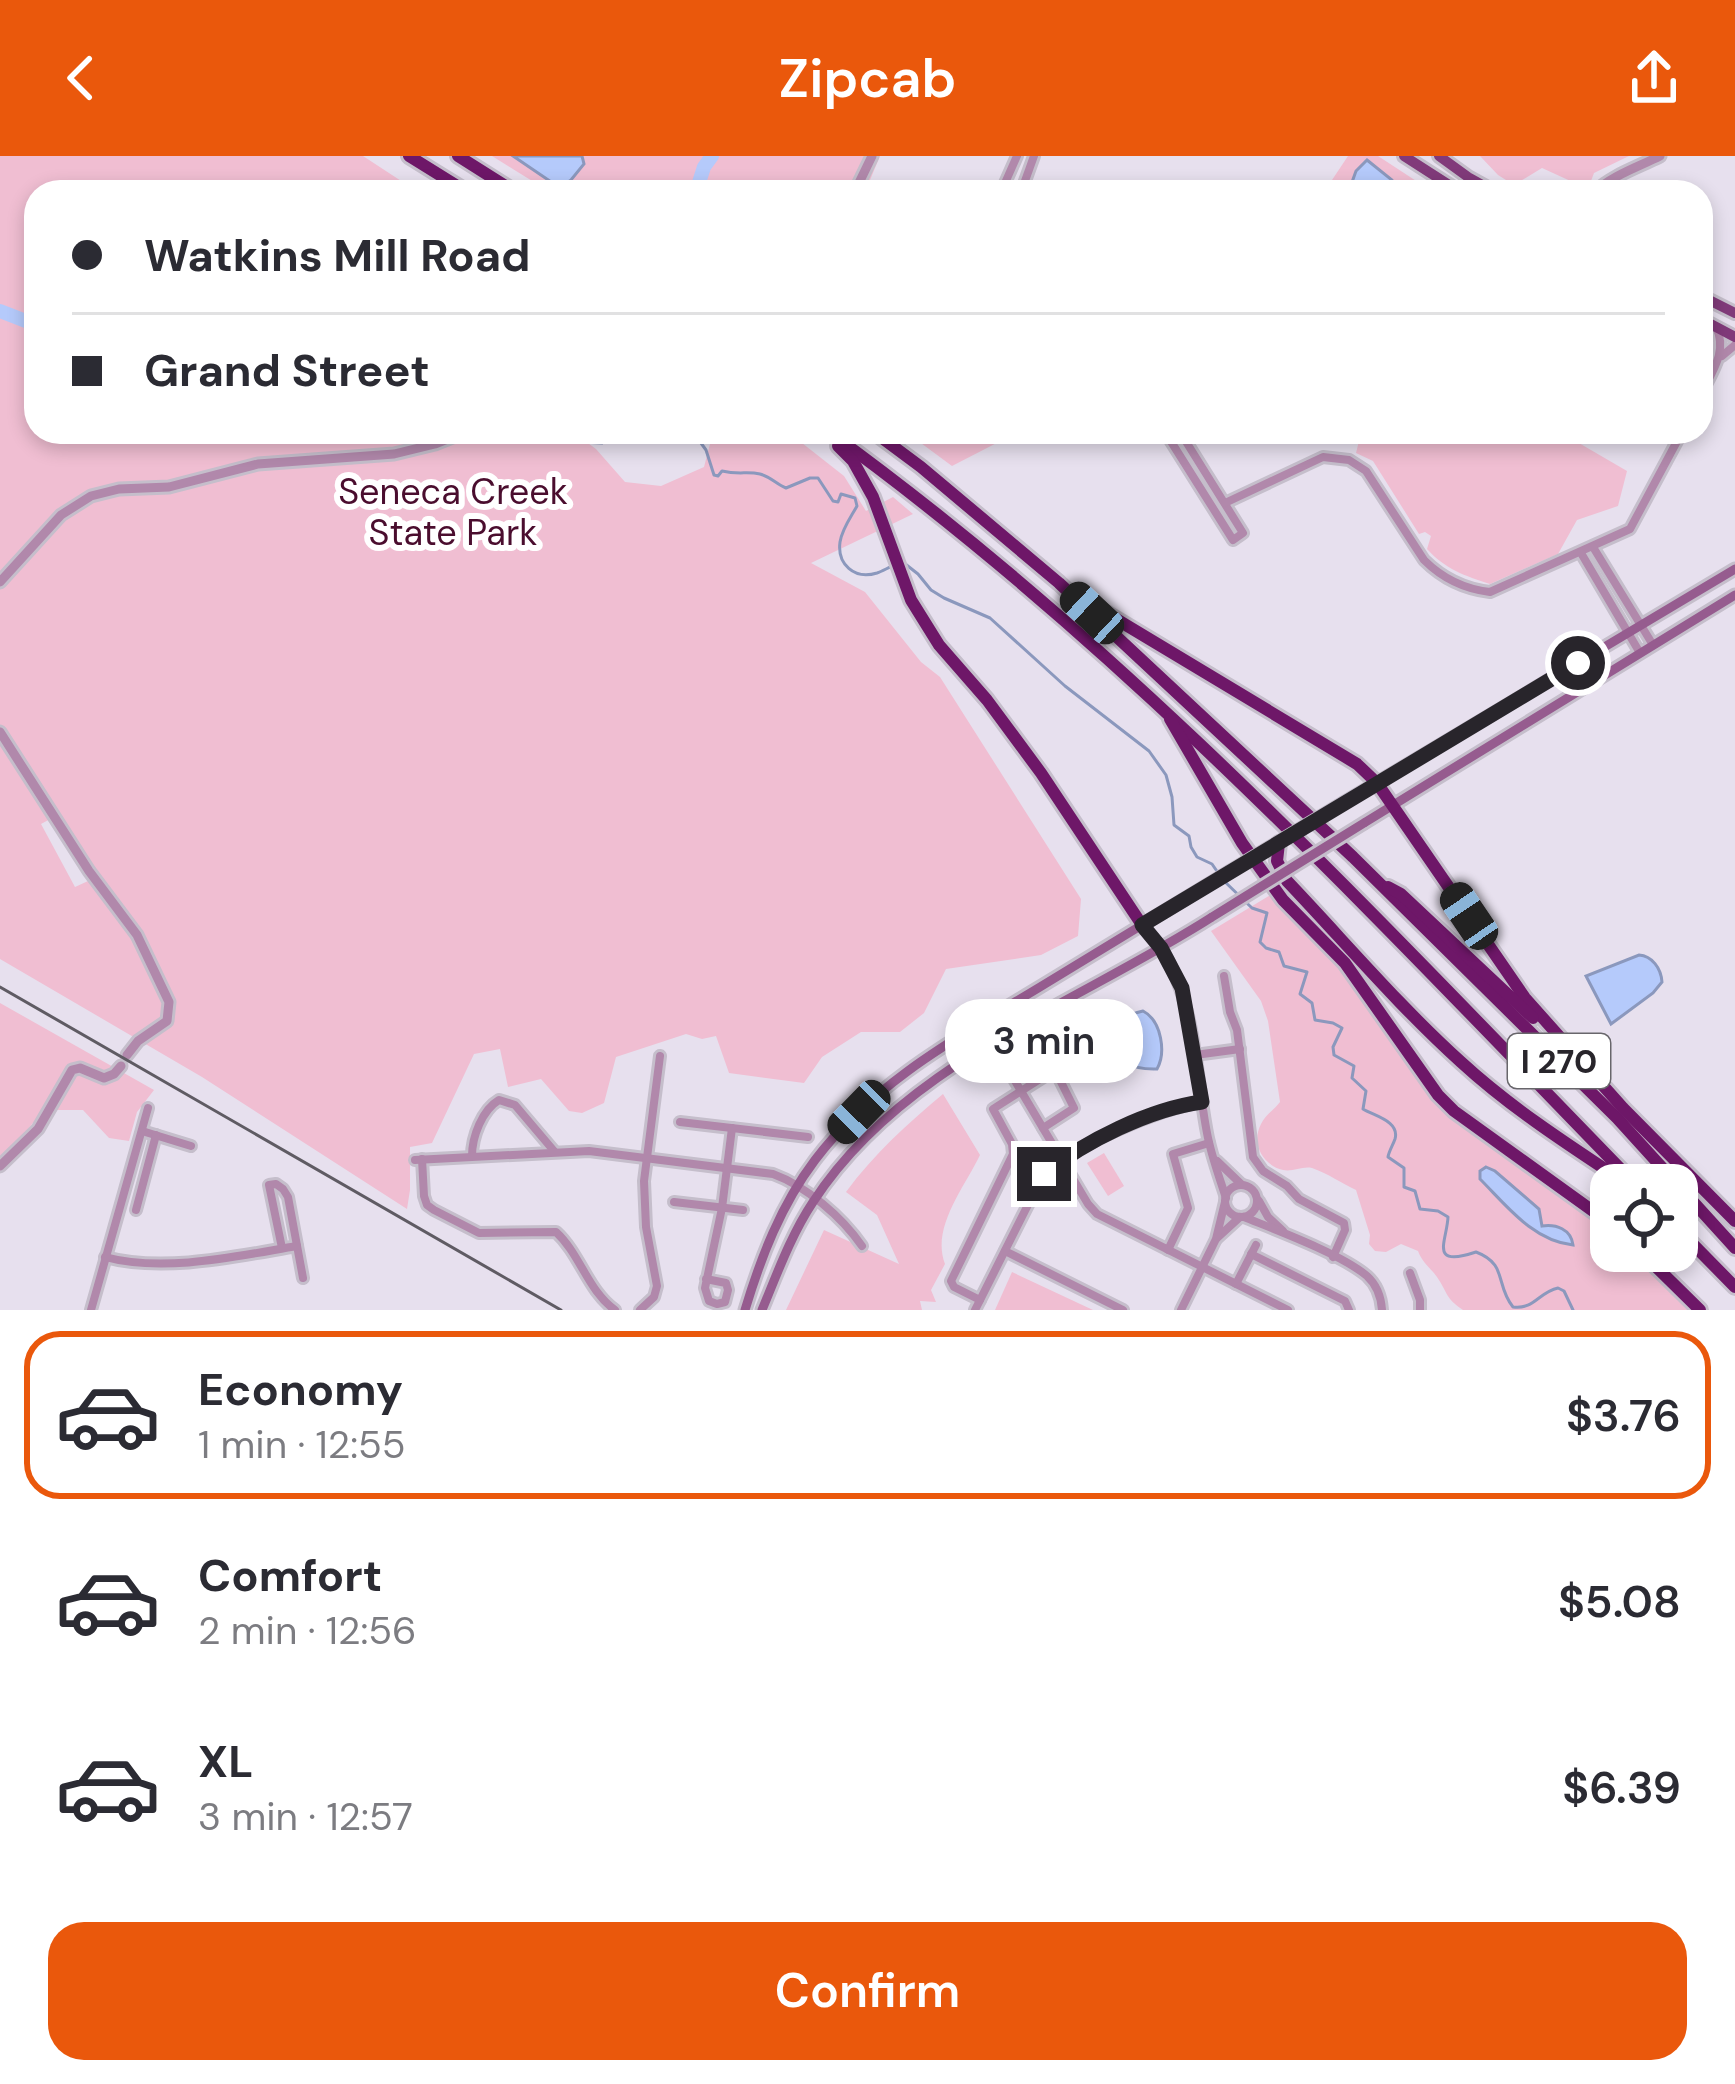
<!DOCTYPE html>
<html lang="en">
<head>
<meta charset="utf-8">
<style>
  body { margin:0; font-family:"DM Sans",sans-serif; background:#f2f2f3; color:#2b2b33; height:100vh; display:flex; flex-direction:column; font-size:45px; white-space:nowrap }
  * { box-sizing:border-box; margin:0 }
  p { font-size:39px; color:#7c7c81 }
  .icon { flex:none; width:66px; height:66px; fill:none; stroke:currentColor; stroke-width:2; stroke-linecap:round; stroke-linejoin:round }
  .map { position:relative; height:1154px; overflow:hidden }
  .details { display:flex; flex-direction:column; background:#fff; flex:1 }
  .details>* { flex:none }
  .hud { position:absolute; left:24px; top:24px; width:1689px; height:264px; border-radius:36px; box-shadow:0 6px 18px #0003; display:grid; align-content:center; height:264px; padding:0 48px; background:#fff }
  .tools { position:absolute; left:1590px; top:1008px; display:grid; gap:24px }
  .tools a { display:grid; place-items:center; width:108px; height:108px; border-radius:24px; background:#fff; box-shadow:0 6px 18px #0003; font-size:60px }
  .end { position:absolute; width:54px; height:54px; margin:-27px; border:15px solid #28252b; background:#fff; box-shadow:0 0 0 6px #fff }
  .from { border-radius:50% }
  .bubble { position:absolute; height:84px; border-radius:36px; background:#fff; box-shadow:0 6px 18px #0003; font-size:39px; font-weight:600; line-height:84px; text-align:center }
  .car { position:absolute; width:36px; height:72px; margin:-36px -18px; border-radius:15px; box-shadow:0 0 9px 3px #0007; background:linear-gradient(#222 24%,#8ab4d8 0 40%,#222 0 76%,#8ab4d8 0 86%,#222 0) }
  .hud b { display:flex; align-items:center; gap:42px; height:114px; font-size:45px }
  .hud b+b { border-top:3px solid #e1e1e2 }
  .hud i { width:30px; height:30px; background:#2b2b33 }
  ul { padding:21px 0 0; list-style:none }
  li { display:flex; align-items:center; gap:36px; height:168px; margin:0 24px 18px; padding:0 24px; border:6px solid transparent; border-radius:36px }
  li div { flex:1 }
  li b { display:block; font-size:45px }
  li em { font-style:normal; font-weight:600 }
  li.active { border-color:#ea580c }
  li>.icon { width:108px; height:108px; stroke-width:1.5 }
  .action { display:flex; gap:24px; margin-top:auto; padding:24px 48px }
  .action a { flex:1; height:138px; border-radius:36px; background:#ea580c; color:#fff; font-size:48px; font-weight:600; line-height:138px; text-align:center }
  header { display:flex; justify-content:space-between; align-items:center; height:156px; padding:0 48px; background:#ea580c; color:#fff; font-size:54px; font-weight:600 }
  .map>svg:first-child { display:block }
  .green { fill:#f0bed2; fill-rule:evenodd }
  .water { fill:#b5cafb; stroke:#8b98bd; stroke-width:3 }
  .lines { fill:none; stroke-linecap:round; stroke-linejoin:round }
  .stream { stroke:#8b98bd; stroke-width:3 }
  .river { stroke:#b5cafb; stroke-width:14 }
  .minor-casing { stroke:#c5becb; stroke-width:14 }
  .tertiary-casing { stroke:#c5becb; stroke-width:15 }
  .secondary-casing { stroke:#c5becb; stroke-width:15 }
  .primary-casing { stroke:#c5becb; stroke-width:16 }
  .motorway-casing { stroke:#c5becb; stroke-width:18 }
  .minor { stroke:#b188ab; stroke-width:8 }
  .tertiary { stroke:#b188ab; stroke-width:9 }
  .secondary { stroke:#965c8f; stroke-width:9 }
  .primary { stroke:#813a7a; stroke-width:10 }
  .motorway { stroke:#6e1768; stroke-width:12 }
  .rail { stroke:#5f5b63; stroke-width:3 }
  .secondary-bridge-casing { stroke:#c5becb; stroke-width:15; stroke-linecap:butt }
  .secondary-bridge { stroke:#965c8f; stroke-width:9 }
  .route { stroke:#28252b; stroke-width:15 }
  .labels { text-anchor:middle; stroke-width:12; stroke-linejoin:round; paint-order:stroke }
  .shield { fill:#fff; stroke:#68666b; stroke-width:3 }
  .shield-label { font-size:33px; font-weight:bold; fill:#28252b }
  .park-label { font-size:36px; fill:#4a0d2e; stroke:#fff }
</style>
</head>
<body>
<header><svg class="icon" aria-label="back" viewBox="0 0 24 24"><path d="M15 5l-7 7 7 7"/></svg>Zipcab<svg class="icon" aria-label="share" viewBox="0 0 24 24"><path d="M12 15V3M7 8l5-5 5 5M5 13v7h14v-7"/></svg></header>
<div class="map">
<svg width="1735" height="1154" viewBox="0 0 1735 1154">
  <rect width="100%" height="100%" fill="#e7e0ee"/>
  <g class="green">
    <path d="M 0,0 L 363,0 L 418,36 L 36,36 L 36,276 L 573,276 L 596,293 L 625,326 L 661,330 L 704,311 L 710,288 L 679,276 L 788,276 L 844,320 L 866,355 L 893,341 L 913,358 L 811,407 L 865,436 L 921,506 L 940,521 L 1081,743 L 1078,780 L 1041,799 L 946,813 L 924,857 L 900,876 L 861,876 L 822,901 L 804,927 L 729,917 L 716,880 L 702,883 L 686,878 L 616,901 L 604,947 L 582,957 L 569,955 L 541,923 L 508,931 L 500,893 L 474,898 L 432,987 L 410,991 L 410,1034 L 407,1053 L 202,921 L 0,803 ZM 24,615 L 32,615 L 99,720 L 75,731 L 41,668 L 52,662 Z"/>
    <polygon points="492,0 880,0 865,36 550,36"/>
    <polygon points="1348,0 1378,0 1433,36 1324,36"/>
    <polygon points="1480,0 1629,0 1594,17 1588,33 1542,12 1514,29 1498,19"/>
    <polygon points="906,276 1018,276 952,310"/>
    <path d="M 1356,276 L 1560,276 L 1627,315 L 1618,350 L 1577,364 L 1558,398 L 1490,428 C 1465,420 1445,413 1427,393 L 1431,380 L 1425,376 L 1419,378 L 1373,305 L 1356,297 L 1359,285 Z"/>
    <path d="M 1272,738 L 1338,806 L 1422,926 L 1611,1073 L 1611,1095 L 1635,1095 L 1693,1154 L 1463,1154 C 1445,1142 1448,1137 1437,1121 C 1430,1111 1423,1108 1418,1095 L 1401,1088 L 1386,1096 L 1375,1095 L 1369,1088 L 1370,1079 L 1356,1034 C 1343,1028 1327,1017 1312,1012 C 1302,1010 1293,1016 1283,1014 C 1262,1009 1251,987 1261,968 C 1265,959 1274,954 1280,946 L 1268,865 L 1261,845 L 1211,775 ZM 1491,1012 L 1539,1052 L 1542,1069 L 1559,1071 L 1573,1086 L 1516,1061 L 1499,1040 L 1483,1027 Z"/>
    <polygon points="0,847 154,934 137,956 129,985 109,982 83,954 44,954 21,981 0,1000"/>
    <path d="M 943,938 L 980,999 C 964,1032 931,1072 945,1108 L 931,1134 L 936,1146 L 920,1145 L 922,1154 L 786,1154 L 824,1074 L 899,1108 L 877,1059 L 846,1036 C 874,998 907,968 943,938 Z"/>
    <polygon points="1104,997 1124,1030 1108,1040 1087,1007"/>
    <polygon points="1012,1116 1093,1154 995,1154"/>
  </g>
  <g class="water">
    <polygon points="513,0 582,0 584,8 571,24 560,32"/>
    <polygon points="1367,4 1392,24 1395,36 1360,36 1351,29 1356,15"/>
    <path d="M 1639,799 C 1652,800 1661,812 1662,826 L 1653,837 L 1611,868 L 1586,820 Z"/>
    <path d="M 1143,855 C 1162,865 1166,897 1157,913 C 1132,914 1114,905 1101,884 C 1103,869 1129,858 1143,855 Z"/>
    <path d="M 1486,1011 L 1495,1015 L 1539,1053 L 1542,1070 C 1556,1068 1571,1073 1573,1089 C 1533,1085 1506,1049 1480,1023 L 1480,1015 Z"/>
  </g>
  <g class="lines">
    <g class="stream">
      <polyline points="558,276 561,285 602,287 610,276"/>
      <path d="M 693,276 L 706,294 L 714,319 L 718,320 L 722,315 C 739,319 747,315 760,318 C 771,321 776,328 786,332 L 810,322 L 818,322 L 833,345 L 838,346 L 841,338 L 855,342 L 857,350 C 851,361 842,373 840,386 C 837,408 854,424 877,417 C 883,415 889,411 895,409"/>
      <path d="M 904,407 L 918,418 L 931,434 L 944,442 L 990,462 L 1065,530 L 1149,595 L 1166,619 L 1172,641 L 1174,669 L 1189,680 L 1191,691 L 1197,701 L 1212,708 L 1223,724 L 1252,752 L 1267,757 L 1260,786 L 1266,792 L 1279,796 L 1284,810 L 1307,816 L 1300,838 L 1312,847 L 1315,864 L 1333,867 L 1342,872 L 1333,891 L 1334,899 L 1354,910 L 1352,922 L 1366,935 L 1363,953 C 1374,960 1400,965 1395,983 C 1393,989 1389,995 1388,1001 L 1404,1012 L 1404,1031 L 1415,1035 L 1420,1053 L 1438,1055 L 1448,1061 C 1447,1085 1428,1112 1476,1096 C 1508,1108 1495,1129 1513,1151 C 1534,1154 1539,1136 1558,1132 L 1564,1135 L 1573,1154"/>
    </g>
    <g class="river">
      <polyline points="696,36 704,11 712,0"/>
      <polyline points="0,155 36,169"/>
    </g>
    <g class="minor-casing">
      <g id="minor">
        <polyline points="1004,36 1005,27 1017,0"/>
        <polyline points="1021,36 1034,0"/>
        <polyline points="1722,200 1735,189"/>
        <path d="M 1701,238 C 1712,216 1728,195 1716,171"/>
        <polyline points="1165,276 1233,384 1243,377 1180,276"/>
        <path d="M 1225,347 L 1323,301 L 1349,304 L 1366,315 L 1424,404 C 1442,422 1464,433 1490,436 L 1630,373 L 1682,276"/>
        <polyline points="1593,391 1653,489"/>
        <polyline points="1581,397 1640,497"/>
        <path d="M 1161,792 C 1196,848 1195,914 1207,977 C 1211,999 1219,1020 1226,1042"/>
        <polyline points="1224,820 1230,856 1237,874 1253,1001 1263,1015 1287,1030 1299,1043 1344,1067 1345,1074 1333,1101"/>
        <polyline points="974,898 989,899 1005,908 1005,896 1015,875"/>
        <polyline points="1195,899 1240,893"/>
        <polyline points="1005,908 1088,1048 1097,1058 1288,1154"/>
        <polyline points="680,966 808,981"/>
        <polyline points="142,975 191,990"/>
        <path d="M 472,1000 C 472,981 482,954 499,944 L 515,949 L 554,995"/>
        <path d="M 422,1003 L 424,1040 L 427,1049 L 434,1054 L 479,1077 L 556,1076 C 580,1098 588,1135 615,1154"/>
        <path d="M 415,1004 L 589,995 L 773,1018 C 806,1030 842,1061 862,1090"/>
        <polyline points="1217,1005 1241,1028"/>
        <circle cx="1241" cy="1045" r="16"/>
        <polyline points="1259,1045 1268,1061 1283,1075"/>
        <polyline points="674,1046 743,1054"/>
        <polyline points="136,1054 156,979"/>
        <path d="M 1244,1061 C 1276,1074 1341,1098 1367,1120 C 1377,1129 1381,1140 1382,1154"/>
        <polyline points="1217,1082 1240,1061"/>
        <polyline points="282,1092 269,1029 276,1028 283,1033 288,1041 303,1122"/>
        <polyline points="1168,1094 1188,1052 1173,998 1209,987"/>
        <polyline points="1005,1095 1123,1154"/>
        <polyline points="1251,1098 1345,1145 1349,1154"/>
        <path d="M 105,1101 C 164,1117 238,1100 297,1090"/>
        <polyline points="1410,1117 1420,1144 1420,1154"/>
        <polyline points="706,1123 726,1127 728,1134 725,1146 717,1148 709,1145 705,1132 722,1052 732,972"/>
        <polyline points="1236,1128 1256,1089"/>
        <polyline points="980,1144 954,1131 951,1125 1013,998 1012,988 993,953 1048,918 1058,920 1074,952 1043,972"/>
        <polyline points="91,1154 148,952"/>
        <polyline points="640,1154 654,1141 657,1130 646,1071 644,1025 660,900"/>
        <path d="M 975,1154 L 1040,1025 C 1060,993 1164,951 1202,946"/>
        <polyline points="1181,1154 1216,1083 1225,1046"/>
      </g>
    </g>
    <g class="tertiary-casing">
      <g id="tertiary">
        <polyline points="849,36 858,29 872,0"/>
        <path d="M 1595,36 C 1611,20 1638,11 1660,0"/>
        <polyline points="0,426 61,359 91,340 119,333 169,331 258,308 394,298 435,288 465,276"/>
        <polyline points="0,576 89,715 137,779 169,846 167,865 138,885 127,899"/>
        <polyline points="0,1010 38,973 72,914 80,912 104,922 114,918 121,910"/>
      </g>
    </g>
    <g class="secondary-casing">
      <g id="secondary">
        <polyline points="1345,646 1735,413"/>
        <polyline points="1364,667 1735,439"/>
        <polyline points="1142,769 1161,792"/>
        <path d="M 745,1154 C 761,1101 781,1049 815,1004 C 873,927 959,880 1040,831 C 1103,792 1166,754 1229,716"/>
        <path d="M 762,1154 C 777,1118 791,1079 813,1046 C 902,908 1078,847 1212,761"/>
      </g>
    </g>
    <g class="primary-casing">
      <g id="primary">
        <polyline points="1404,0 1460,36"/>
        <polyline points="1439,0 1468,21 1495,36"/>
        <polyline points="1701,140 1735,157"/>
        <polyline points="1701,163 1735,181"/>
      </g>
    </g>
    <g class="motorway-casing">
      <g id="motorway">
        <polyline points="409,0 467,36"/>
        <polyline points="458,0 515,36"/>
        <path d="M 829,276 C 1129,493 1379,765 1636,1029"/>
        <polyline points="874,276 921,311 1059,427 1353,701 1617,962 1735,1092"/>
        <polyline points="838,290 853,305 873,341 911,444 939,489 987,544 1041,617 1142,769"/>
        <polyline points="1091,448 1357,608 1377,627 1525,842 1623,952 1735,1065"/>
        <polyline points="1170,563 1242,687 1283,744 1345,807 1438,939 1454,955 1611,1068"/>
        <path d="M 1279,687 L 1277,705 L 1287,725 C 1345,786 1399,850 1461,906 C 1511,952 1570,990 1626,1027"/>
        <polyline points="1388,731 1401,738 1533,862"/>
        <polyline points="1677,1072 1735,1131"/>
        <polyline points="1640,1095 1700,1154"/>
      </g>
    </g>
    <use href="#minor" class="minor"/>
    <use href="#tertiary" class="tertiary"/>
    <use href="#secondary" class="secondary"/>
    <use href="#primary" class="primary"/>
    <use href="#motorway" class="motorway"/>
    <polyline class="rail" points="0,831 561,1154"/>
    <g class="secondary-bridge-casing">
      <g id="secondary-bridge">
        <polyline points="1229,716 1345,646"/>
        <polyline points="1212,761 1364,667"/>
      </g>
    </g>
    <use href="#secondary-bridge" class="secondary-bridge"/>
  </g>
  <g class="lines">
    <path class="route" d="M 1044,1018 C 1085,985 1150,953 1202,946 L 1182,832 L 1161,792 L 1142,769 L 1578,507"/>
  </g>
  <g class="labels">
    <rect class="shield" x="1508" y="878" width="102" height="54" rx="9"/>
    <g class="shield-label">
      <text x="1559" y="917">I 270</text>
    </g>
    <g class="park-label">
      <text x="453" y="348">Seneca Creek<tspan x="453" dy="41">State Park</tspan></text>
    </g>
  </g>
</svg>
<div class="tools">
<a><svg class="icon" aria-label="locate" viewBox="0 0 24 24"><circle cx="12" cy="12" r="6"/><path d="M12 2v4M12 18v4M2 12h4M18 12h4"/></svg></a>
</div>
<i class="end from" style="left:1578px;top:507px"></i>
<i class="end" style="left:1044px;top:1018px"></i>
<div class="bubble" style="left:945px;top:843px;width:198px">3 min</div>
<i class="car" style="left:1092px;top:457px;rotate:313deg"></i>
<i class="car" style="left:1469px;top:760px;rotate:326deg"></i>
<i class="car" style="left:859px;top:956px;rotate:224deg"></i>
<div class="hud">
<b><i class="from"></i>Watkins Mill Road</b>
<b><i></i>Grand Street</b>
</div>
</div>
<section class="details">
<ul>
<li class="active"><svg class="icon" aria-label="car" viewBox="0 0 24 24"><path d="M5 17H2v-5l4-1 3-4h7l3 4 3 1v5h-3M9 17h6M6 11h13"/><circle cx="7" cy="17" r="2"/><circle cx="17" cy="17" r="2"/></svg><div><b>Economy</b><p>1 min · 12:55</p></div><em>$3.76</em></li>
<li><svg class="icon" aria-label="car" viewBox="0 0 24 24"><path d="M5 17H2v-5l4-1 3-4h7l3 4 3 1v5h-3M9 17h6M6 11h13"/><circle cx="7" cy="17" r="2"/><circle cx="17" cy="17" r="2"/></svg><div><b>Comfort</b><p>2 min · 12:56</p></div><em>$5.08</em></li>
<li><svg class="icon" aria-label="car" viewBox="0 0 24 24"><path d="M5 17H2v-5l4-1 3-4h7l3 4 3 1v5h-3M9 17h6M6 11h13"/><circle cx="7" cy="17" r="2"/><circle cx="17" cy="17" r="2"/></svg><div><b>XL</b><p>3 min · 12:57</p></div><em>$6.39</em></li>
</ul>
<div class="action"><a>Confirm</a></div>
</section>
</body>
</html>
